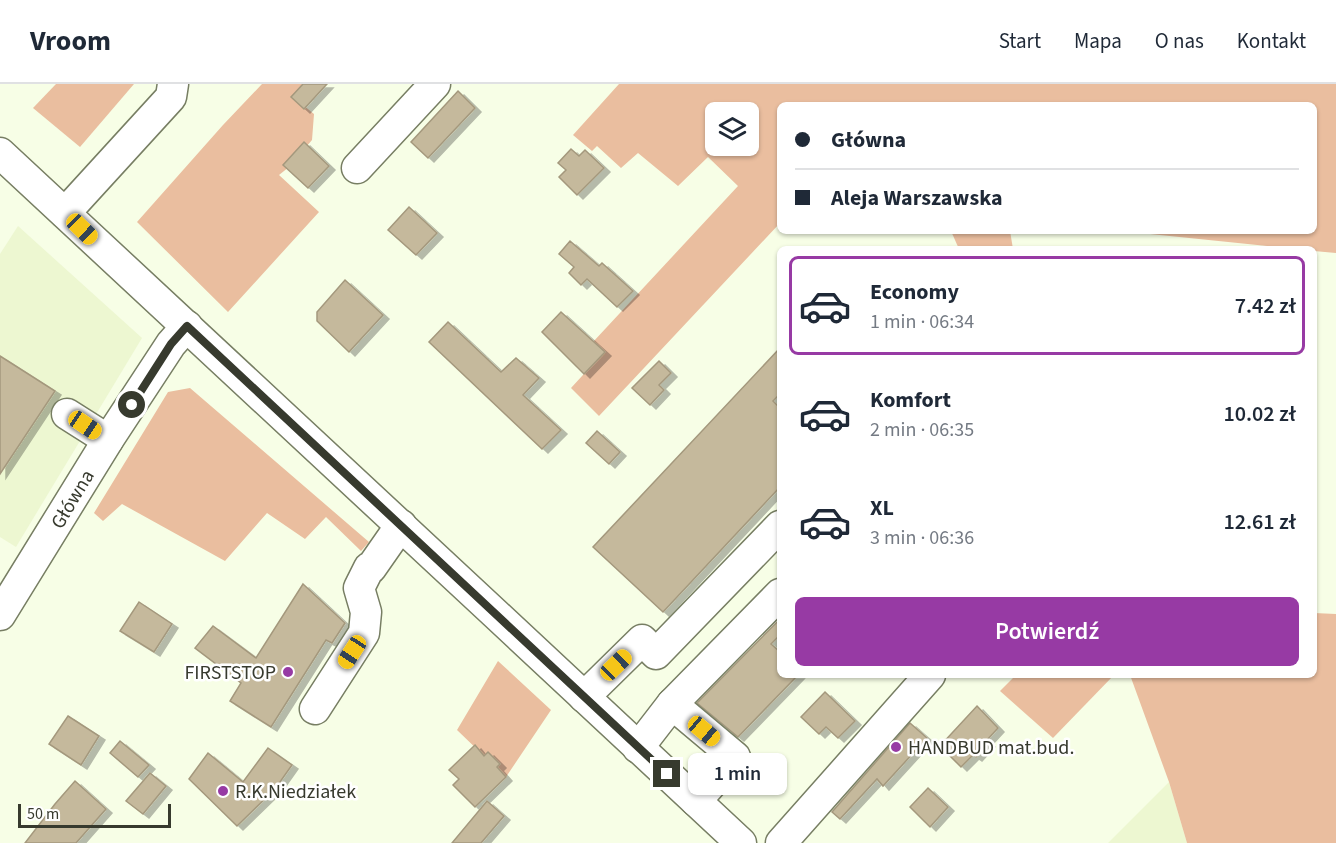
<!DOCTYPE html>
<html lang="pl">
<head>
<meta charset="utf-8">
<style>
  body { margin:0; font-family:"Source Sans 3",sans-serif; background:#f2f2f3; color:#1f2937; height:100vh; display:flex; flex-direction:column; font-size:22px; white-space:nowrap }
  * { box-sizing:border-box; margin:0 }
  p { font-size:20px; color:#747a83 }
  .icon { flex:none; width:33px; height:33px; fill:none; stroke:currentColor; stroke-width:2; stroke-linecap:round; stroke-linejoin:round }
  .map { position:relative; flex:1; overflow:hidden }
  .drawer { position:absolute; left:777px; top:162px; width:540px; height:432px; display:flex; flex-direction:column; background:#fff; border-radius:9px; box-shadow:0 2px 4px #0004 }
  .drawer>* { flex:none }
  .top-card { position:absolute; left:777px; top:18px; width:540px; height:132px; border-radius:9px; box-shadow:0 2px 4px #0004; display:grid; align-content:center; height:132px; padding:0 18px; background:#fff }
  .buttons { position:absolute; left:705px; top:18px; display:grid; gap:12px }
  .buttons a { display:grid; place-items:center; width:54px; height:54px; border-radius:9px; background:#fff; box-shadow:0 2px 4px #0004; font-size:30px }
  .scale { position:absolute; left:18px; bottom:15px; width:153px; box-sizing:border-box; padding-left:6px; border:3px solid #373a2e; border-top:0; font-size:16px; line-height:21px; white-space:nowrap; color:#373a2e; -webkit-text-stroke:4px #fff; paint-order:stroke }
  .end { position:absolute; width:27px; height:27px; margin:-14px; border:8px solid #373a2e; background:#fff; box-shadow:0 0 0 3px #fff }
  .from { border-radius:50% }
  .bubble { position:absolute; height:42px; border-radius:9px; background:#fff; box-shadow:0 2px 4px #0004; font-size:20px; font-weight:600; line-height:42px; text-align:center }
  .car { position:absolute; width:18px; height:36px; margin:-18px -9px; border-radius:8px; box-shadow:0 0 4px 2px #0007; background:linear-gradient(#f5c518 24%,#345 0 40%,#f5c518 0 76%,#345 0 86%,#f5c518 0) }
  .top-card b { display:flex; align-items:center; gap:21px; height:57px; font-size:22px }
  .top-card b+b { border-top:2px solid #e0e1e3 }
  .top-card i { width:15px; height:15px; background:#1f2937 }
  ul { padding:10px 0 0; list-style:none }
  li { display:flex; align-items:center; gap:18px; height:99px; margin:0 12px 9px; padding:0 6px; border:3px solid transparent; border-radius:9px }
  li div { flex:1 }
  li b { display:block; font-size:22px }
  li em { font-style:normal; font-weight:600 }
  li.current { border-color:#973aa4 }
  li>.icon { width:54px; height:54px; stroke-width:1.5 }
  .cta { display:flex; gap:12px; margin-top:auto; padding:12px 18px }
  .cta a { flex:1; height:69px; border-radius:9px; background:#973aa4; color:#fff; font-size:24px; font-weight:600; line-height:69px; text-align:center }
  header { display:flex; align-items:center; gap:36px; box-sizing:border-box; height:84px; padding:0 30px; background:#fff; border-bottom:2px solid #e0e1e3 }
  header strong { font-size:28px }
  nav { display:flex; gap:33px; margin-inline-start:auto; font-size:21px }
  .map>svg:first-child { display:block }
  .built { fill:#edf7d1 }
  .green { fill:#eabe9f; fill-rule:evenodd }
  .building { fill:#c5b99c; stroke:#a4987d; stroke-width:1.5; filter:url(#shadow) }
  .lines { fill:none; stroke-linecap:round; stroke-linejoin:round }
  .minor-casing { stroke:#777e63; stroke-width:33 }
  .minor { stroke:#fff; stroke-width:30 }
  .route { stroke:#373a2e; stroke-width:8 }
  .poi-dot { fill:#973aa4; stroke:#fff; stroke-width:2 }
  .labels { text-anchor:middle; stroke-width:5; stroke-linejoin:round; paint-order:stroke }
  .street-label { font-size:20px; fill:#373a2e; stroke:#fff }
  .poi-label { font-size:20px; fill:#373a2e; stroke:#fff; text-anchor:start }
</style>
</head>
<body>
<header>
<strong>Vroom</strong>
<nav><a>Start</a><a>Mapa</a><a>O nas</a><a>Kontakt</a></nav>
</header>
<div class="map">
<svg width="1336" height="759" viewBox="0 0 1336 759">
  <defs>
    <filter id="shadow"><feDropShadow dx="6" dy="4" stdDeviation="0" flood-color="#0004"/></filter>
  </defs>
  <rect width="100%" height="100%" fill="#f7fee6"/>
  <g class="built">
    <polygon points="18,142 142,254 16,463 0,453 0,170"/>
    <polygon points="1169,698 1187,759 1108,759"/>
  </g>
  <g class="green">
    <polygon points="56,0 134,0 80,63 33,24"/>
    <polygon points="262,0 313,0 298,17 314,30 312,56 289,83 279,91 319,128 228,228 137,138 223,41"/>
    <path d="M 619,0 L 1336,0 L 1336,169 L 1314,167 L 1314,165 L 1295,165 L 1121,147 L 1314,147 L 1314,21 L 780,21 L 780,139 L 599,332 L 571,304 L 604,268 L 593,258 L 738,102 L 708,73 L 678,102 L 638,69 L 621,84 L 597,62 L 592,67 L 573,51 ZM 716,28 L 748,28 L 748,62 L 716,62 Z"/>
    <polygon points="951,147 1010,147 1013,165 959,165"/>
    <polygon points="190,304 369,458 361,467 326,433 305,455 267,429 225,477 122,420 103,437 94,429 168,308"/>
    <polygon points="1314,529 1336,530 1336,759 1187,759 1169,698 1130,591 1314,591"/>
    <polygon points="498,577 551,626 506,693 497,683 499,680 488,668 484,672 457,646"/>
    <polygon points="1016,591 1114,591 1053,654 1000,607"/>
  </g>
  <g class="building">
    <polygon points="303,0 327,0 304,25 291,13"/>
    <polygon points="458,7 475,24 428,74 411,58"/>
    <polygon points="304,58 329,82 308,104 283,81"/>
    <polygon points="571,65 579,72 585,66 604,84 577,111 559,93 566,86 558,79"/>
    <polygon points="409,123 437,149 416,171 388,146"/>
    <polygon points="570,157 599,182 602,179 633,207 617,223 587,195 581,201 569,189 574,183 559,170"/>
    <polygon points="345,196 383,231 349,268 317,237 317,228"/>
    <polygon points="561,228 605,268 584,290 542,248"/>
    <polygon points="448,238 501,288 516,274 539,294 523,311 561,346 542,365 429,258"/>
    <polygon points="780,264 780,310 773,317 780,324 780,403 663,528 593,463"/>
    <polygon points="0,272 55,307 0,390"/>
    <polygon points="659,277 671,289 659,301 664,306 650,321 632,304"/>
    <polygon points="597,347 620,368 609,380 586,359"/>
    <polygon points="303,500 345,539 332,559 326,556 271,643 230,617 241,599 195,564 213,542 256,574"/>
    <polygon points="139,518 172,540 154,568 120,547"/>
    <polygon points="780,535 780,551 771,560 780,568 780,591 798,591 738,653 697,619"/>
    <polygon points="825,608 855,637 838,654 826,643 819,650 801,633"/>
    <polygon points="977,622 998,644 986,657 989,659 976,673 973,671 961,683 940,662"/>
    <polygon points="68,632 99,652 81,681 49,660"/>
    <polygon points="910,639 927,654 883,702 877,695 840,735 832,728"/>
    <polygon points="120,657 149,681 138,693 110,669"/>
    <polygon points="475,661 484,672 488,668 500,680 497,683 506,693 475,723 453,701 459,695 449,686"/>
    <polygon points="268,664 292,681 275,705 237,742 189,695 208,669 243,698"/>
    <polygon points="150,689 166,702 143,730 126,717"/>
    <polygon points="75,697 106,725 76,759 25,759 55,720"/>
    <polygon points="928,704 948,723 930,743 910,723"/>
    <polygon points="487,717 504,732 481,759 452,759"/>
  </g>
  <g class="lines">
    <g class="minor-casing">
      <g id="minor">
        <path d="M 0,69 C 248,298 494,529 741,759"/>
        <polyline points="357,84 435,0"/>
        <polyline points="65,129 171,13 173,0"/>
        <polyline points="67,330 108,356"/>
        <polyline points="0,531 108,356 171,260 187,242"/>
        <polyline points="584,613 642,556 656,570 780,442"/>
        <polyline points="672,620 735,673 696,717"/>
        <polyline points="315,625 364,549 366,528 359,504 369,484 371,484 401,441"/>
        <polyline points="638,664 672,620 780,510"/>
        <polyline points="781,759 930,591"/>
      </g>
    </g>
    <use href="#minor" class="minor"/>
  </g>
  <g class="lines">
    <polyline class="route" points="132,321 171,260 187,242 667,690"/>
  </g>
  <g class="poi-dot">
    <circle cx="288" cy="588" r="6"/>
    <circle cx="896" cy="663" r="6"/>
    <circle cx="223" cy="707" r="6"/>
  </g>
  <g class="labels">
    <g class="street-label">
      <text transform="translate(72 415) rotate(-59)" y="7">Główna</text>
    </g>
    <g class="poi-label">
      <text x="276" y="595" text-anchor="end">FIRSTSTOP</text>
      <text x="908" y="670">HANDBUD mat.bud.</text>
      <text x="235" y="714">R.K.Niedziałek</text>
    </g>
  </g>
</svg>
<div class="buttons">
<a><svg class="icon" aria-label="layers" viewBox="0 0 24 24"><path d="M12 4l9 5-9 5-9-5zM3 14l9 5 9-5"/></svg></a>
</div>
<div class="scale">50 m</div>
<i class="end from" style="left:132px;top:321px"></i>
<i class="end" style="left:667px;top:690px"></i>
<div class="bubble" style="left:688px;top:669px;width:99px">1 min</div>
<i class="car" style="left:82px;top:145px;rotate:134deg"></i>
<i class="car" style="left:85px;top:341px;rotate:124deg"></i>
<i class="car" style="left:352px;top:568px;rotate:213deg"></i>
<i class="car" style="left:616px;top:581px;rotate:46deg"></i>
<i class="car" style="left:704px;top:647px;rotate:130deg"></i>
<div class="top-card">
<b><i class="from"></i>Główna</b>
<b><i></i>Aleja Warszawska</b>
</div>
<section class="drawer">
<ul>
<li class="current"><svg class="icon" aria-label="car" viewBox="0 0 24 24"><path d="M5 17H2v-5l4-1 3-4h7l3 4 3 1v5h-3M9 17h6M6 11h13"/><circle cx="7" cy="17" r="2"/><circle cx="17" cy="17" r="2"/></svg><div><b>Economy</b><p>1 min · 06:34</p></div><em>7.42 zł</em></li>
<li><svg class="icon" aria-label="car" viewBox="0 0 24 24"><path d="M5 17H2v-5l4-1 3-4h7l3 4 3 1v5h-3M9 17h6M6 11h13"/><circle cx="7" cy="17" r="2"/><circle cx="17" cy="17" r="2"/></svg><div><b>Komfort</b><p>2 min · 06:35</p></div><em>10.02 zł</em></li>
<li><svg class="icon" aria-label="car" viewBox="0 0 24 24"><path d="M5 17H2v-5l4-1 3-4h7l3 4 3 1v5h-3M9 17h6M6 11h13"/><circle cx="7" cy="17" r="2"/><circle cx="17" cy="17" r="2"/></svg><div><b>XL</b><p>3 min · 06:36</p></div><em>12.61 zł</em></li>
</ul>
<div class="cta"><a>Potwierdź</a></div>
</section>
</div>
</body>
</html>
